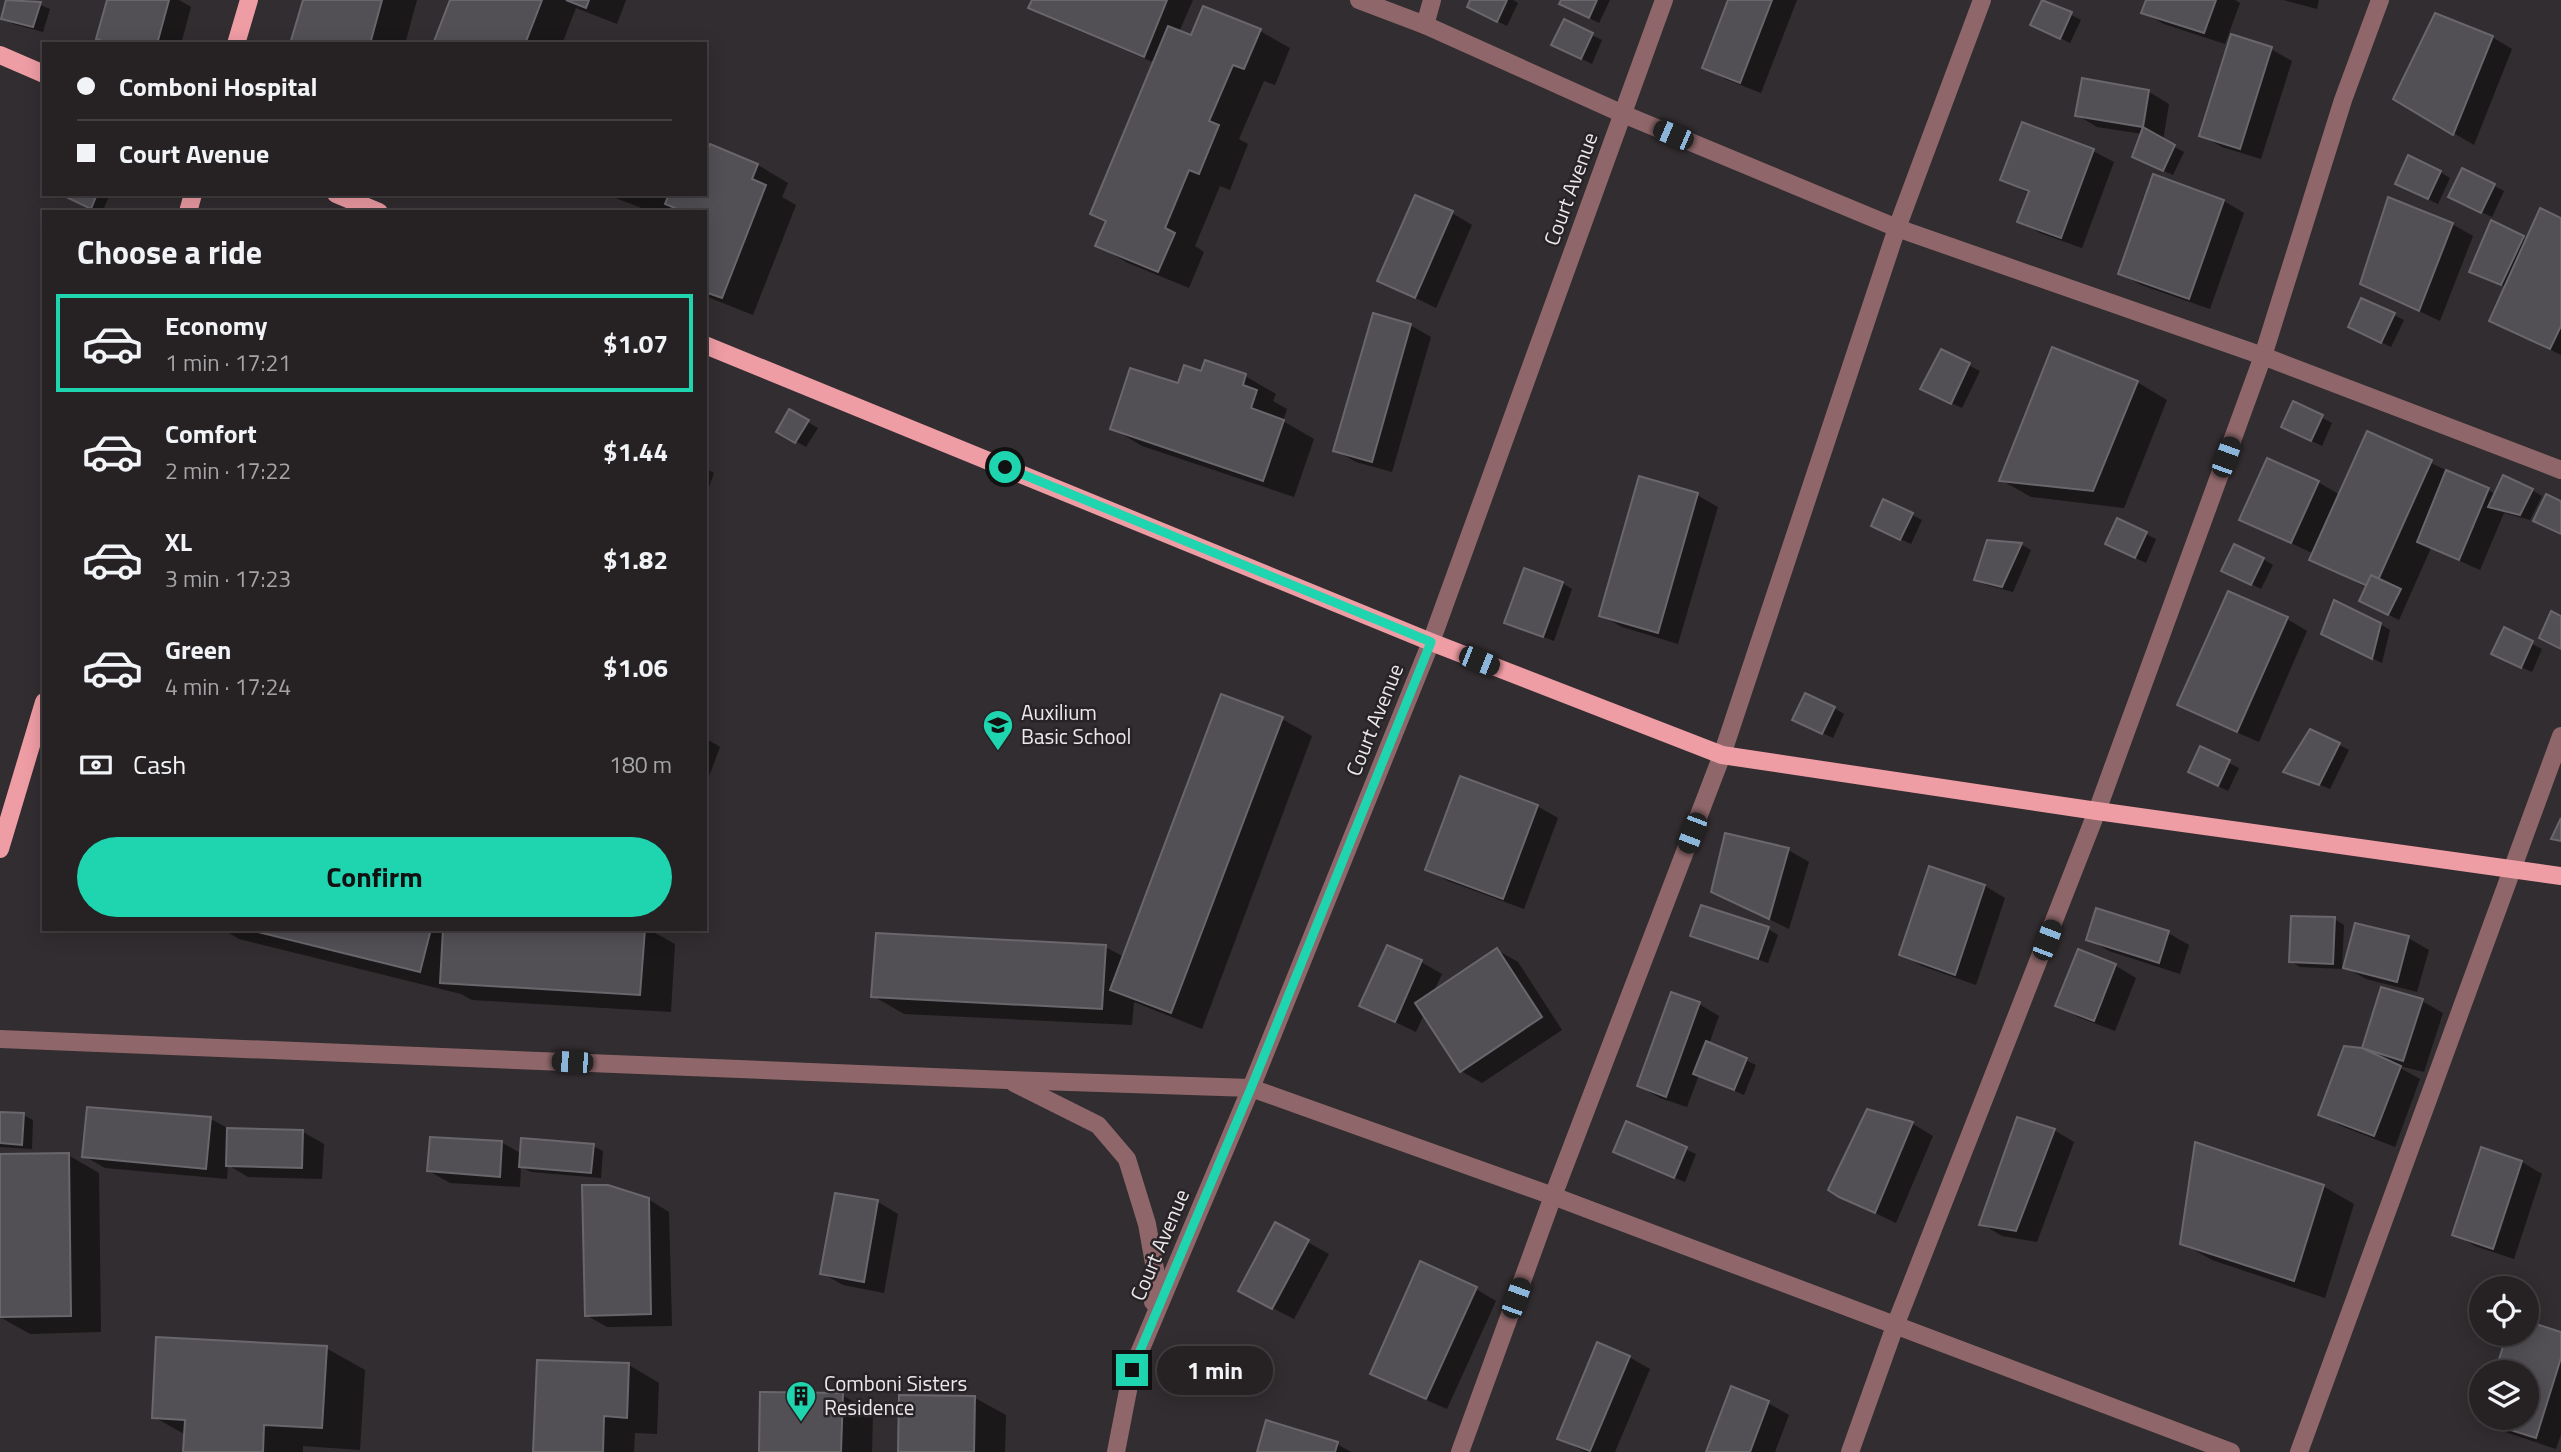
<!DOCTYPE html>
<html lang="en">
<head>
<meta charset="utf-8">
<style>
  body { margin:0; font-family:"Titillium Web",sans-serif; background:#2e2a2c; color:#f1f3f6; height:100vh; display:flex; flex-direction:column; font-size:26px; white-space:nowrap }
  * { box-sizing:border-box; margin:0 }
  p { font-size:23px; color:#a4a4a6 }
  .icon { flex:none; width:38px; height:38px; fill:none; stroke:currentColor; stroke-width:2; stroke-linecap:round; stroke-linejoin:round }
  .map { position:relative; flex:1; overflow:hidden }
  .side { position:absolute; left:42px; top:210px; width:665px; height:721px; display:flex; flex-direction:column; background:#262224; border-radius:0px; box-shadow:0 4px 18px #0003,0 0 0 2px #423f41 }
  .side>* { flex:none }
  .top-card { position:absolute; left:42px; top:42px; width:665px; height:154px; border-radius:0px; box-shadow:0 4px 18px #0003,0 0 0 2px #423f41; display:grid; align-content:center; height:154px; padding:0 35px; background:#262224 }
  .tools { position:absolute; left:2469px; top:1276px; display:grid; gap:14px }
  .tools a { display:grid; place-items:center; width:70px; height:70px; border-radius:50%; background:#262224; box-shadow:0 4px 18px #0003,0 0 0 2px #423f41; font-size:35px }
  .end { position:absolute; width:32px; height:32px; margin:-16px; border:9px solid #1ed5b0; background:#111; box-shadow:0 0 0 4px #111 }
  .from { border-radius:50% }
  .bubble { position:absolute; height:49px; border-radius:24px; background:#262224; box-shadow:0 4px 18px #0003,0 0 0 2px #423f41; font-size:23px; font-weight:700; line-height:49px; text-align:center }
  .car { position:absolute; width:21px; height:42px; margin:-21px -10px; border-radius:9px; box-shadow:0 0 5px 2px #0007; background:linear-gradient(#222 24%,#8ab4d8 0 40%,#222 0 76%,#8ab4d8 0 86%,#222 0) }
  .top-card b { display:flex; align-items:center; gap:24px; height:66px; font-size:26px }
  .top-card b+b { border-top:2px solid #423f41 }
  .top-card i { width:18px; height:18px; background:#f1f3f6 }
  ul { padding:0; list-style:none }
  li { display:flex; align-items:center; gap:21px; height:98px; margin:0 14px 10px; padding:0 21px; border:4px solid transparent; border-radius:0px }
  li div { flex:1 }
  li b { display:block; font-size:26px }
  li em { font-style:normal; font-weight:700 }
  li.on { border-color:#1ed5b0 }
  li>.icon { width:63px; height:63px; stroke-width:1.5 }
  h2 { padding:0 35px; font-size:32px; line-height:84px }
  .pay { display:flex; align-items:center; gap:18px; height:77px; padding:0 35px; font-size:26px }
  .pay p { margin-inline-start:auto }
  .action { display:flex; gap:14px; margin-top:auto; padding:14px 35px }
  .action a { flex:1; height:80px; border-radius:42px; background:#1ed5b0; color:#111; font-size:28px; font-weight:700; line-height:80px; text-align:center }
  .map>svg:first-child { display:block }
  .shadow { fill:#0007 }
  .building { fill:#525055; stroke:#69666c; stroke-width:2 }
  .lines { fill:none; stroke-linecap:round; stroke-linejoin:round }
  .minor { stroke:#8f676a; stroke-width:18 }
  .major { stroke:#ef9da5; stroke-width:18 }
  .route { stroke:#1ed5b0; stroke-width:9 }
  .labels { text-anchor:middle; stroke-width:5; stroke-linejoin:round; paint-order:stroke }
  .street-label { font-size:21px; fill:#ece9eb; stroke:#282326 }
  .poi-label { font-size:21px; fill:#ece9eb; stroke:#282326; text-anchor:start }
</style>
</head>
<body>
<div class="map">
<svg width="2561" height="1452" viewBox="0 0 2561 1452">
  <rect width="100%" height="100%" fill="#322d30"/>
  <g class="shadow">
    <polygon points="8,0 28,0 50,9 43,32 13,24 3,18"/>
    <polygon points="109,0 179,0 191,7 181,44 108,44 98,38"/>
    <polygon points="305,0 417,0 405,44 292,44"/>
    <polygon points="452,0 626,0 617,24 576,8 562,44 435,44"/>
    <polygon points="1034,0 1193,0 1179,32 1192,38 1260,31 1290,48 1275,85 1264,81 1239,139 1248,144 1230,190 1220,186 1195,246 1204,252 1189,288 1128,263 1097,245 1107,222 1092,213 1155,63 1051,19 1031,7"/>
    <polygon points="1472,0 1513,0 1518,3 1507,26 1479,12"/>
    <polygon points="1563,0 1610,0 1599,23 1571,9"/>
    <polygon points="1730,0 1797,0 1761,93 1725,79 1704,67"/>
    <polygon points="2148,0 2235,0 2240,3 2225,44 2164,24 2143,12"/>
    <polygon points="2283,0 2319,0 2317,9"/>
    <polygon points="2044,1 2081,20 2070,43 2032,24"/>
    <polygon points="1564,22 1602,40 1592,64 1564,50"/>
    <polygon points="2492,37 2512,49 2474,145 2396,99"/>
    <polygon points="2271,49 2292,61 2261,159 2222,147 2201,135"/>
    <polygon points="2149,92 2169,104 2163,141 2184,152 2173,175 2144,162 2142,134 2097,127 2077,115"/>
    <polygon points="2023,124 2093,151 2114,162 2082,248 2040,233 2020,221 2030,194 2002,179"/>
    <polygon points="711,147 758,165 788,183 782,197 796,205 753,315 705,296 705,212 677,209 672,206 670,212 652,212 605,194 705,194"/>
    <polygon points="2440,172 2450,178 2438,204 2407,189"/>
    <polygon points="2154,176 2224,201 2244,213 2210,309 2141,285 2120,273"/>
    <polygon points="2494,186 2504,191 2492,217 2460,202"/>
    <polygon points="62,194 110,194 102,212"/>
    <polygon points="1452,213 1472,225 1436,308 1379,280"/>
    <polygon points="2561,220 2561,355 2491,320 2506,287 2481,276 2492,222 2528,240"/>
    <polygon points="2452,224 2473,236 2440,321 2362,284"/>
    <polygon points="2394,315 2404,320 2391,347 2360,332"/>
    <polygon points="1410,325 1431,337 1392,472 1356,462 1335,450"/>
    <polygon points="1942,352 1980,371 1962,408 1932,394"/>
    <polygon points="1202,373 1245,376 1276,394 1273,401 1287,409 1283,421 1314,439 1294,497 1142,446 1112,428"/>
    <polygon points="2137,382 2167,400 2124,508 2031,497 2001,480"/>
    <polygon points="2294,403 2332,423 2322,446 2293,432"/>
    <polygon points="789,411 818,428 806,447 778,431"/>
    <polygon points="2368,433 2496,494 2532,490 2542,496 2530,520 2504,513 2480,570 2431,548 2399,620 2371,606 2367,588 2311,559 2314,554 2242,520 2318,482 2340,495"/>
    <polygon points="705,468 714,473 705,498"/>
    <polygon points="1697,495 1718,507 1678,644 1622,627 1601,615"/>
    <polygon points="1912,515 1922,520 1911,544 1883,531"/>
    <polygon points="2118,520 2156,539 2146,563 2117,549"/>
    <polygon points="1988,542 2022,545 2031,550 2013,592 1986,585 1976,579"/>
    <polygon points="2263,559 2273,565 2261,589 2231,573"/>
    <polygon points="1562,583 1572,589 1554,641 1506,622"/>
    <polygon points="2287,619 2307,631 2259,742 2200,716 2179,704"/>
    <polygon points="2380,624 2390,630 2382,663 2333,639"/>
    <polygon points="2505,630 2542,649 2532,672 2503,659"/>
    <polygon points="1834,708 1844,714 1833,738 1805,725"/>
    <polygon points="1282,719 1312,736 1202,1029 1134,1002 1132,1025 904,1014 873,996 1105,947 1124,957"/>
    <polygon points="705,738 720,747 705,787"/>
    <polygon points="2339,745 2349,750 2330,789 2286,771"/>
    <polygon points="2201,749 2239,768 2228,791 2200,777"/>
    <polygon points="1537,806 1558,818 1524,909 1448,881 1427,869"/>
    <polygon points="1788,850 1809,862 1789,929 1713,891"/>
    <polygon points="1930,869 1985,886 2005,898 1976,985 1922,966 1901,954"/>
    <polygon points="2097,910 2168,933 2189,945 2180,974 2109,951 2088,939"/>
    <polygon points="2334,919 2344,925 2342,969 2300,967 2290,961"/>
    <polygon points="222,929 648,929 675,944 671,1012 472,1000 461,994 239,939"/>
    <polygon points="1768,929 1778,935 1768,963 1702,941 1692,935"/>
    <polygon points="2408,938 2429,950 2417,992 2366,979 2345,967"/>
    <polygon points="1497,950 1518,962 1562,1030 1482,1083 1461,1071 1424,1014 1416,1032 1361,1006 1421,962 1442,974 1433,993"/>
    <polygon points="2079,951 2116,966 2136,978 2115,1031 2078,1017 2058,1005"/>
    <polygon points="2382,989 2422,1001 2443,1013 2424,1072 2395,1065 2420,1079 2395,1147 2341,1126 2320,1114 2363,1050"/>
    <polygon points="1699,1004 1719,1016 1709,1044 1756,1065 1744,1095 1699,1075 1687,1107 1660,1098 1639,1086"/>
    <polygon points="89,1109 211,1119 229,1129 303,1132 324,1144 322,1179 248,1177 228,1165 227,1179 105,1168 84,1156"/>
    <polygon points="1868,1111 1913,1124 1933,1136 1896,1223 1840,1196"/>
    <polygon points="0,1113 23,1115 33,1120 32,1149 0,1147"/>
    <polygon points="1627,1123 1696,1154 1685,1182 1625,1157"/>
    <polygon points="2054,1130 2074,1142 2037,1242 2002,1236 1982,1224"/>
    <polygon points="501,1142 522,1154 593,1146 603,1151 601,1178 531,1172 521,1167 520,1187 450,1183 429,1171"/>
    <polygon points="2482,1150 2522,1162 2542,1174 2514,1259 2475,1246 2454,1234"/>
    <polygon points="68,1155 99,1173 101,1332 30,1334 0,1317 0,1156"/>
    <polygon points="2323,1186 2354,1204 2325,1298 2212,1260 2182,1243"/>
    <polygon points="837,1195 878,1202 898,1214 884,1293 843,1285 822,1273"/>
    <polygon points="648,1199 669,1212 672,1326 607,1327 586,1315"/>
    <polygon points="1275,1224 1329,1254 1294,1319 1261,1302"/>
    <polygon points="1476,1289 1496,1301 1447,1409 1392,1385 1372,1373"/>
    <polygon points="2527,1323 2561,1334 2561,1434 2556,1449 2502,1431 2481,1419 2482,1418 2527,1418 2527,1372 2496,1372 2509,1334 2527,1334"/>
    <polygon points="326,1348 365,1370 360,1450 303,1446 303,1452 185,1452 186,1435 154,1417"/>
    <polygon points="1629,1357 1650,1369 1615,1452 1585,1452 1559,1438"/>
    <polygon points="629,1365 659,1383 657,1434 635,1433 634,1452 535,1452"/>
    <polygon points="1732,1389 1768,1403 1789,1415 1775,1452 1708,1452"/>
    <polygon points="842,1395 873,1413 872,1452 761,1452"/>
    <polygon points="901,1397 975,1398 1006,1415 1005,1452 899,1452"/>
    <polygon points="1337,1444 1351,1452 1258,1452"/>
  </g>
  <g class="building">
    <polygon points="6,0 41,2 33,27 1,19"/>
    <polygon points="107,0 169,0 157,44 113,44 96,39"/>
    <polygon points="303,0 382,0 370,44 290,44"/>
    <polygon points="450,0 542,0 525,44 433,44"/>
    <polygon points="566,0 589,0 586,8"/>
    <polygon points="1032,0 1167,0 1144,57 1028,8"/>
    <polygon points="1470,0 1507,0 1497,22 1467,7"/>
    <polygon points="1561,0 1597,0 1589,18 1559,4"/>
    <polygon points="1728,0 1772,0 1740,83 1702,68"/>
    <polygon points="2042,0 2072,12 2060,39 2030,25"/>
    <polygon points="2146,0 2216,0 2204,33 2141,13"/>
    <polygon points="1203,6 1261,29 1244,69 1233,65 1209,121 1219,125 1199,174 1189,170 1165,228 1175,233 1158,272 1095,246 1106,221 1090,214 1168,26 1191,35"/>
    <polygon points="2435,13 2493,36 2453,135 2393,99"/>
    <polygon points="1564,19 1593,33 1581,59 1551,45"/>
    <polygon points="2231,34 2272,47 2240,149 2199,136"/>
    <polygon points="2082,78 2149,90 2143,127 2075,116"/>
    <polygon points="2022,122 2094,149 2061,238 2017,222 2029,191 2000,180"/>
    <polygon points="2143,127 2175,145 2163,171 2132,157"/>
    <polygon points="710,144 758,164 752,179 766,185 722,298 705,292 705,212 674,212 675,208 665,204 669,194 705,194 705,156"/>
    <polygon points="2408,155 2441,171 2428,199 2395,184"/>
    <polygon points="2462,168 2495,184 2481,213 2448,197"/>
    <polygon points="2153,174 2224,200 2189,299 2118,274"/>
    <polygon points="60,194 97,194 91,209"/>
    <polygon points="1415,195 1453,211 1415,298 1377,281"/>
    <polygon points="2388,197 2453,223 2419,311 2360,284"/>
    <polygon points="2540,208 2561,218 2561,326 2550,349 2489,321"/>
    <polygon points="2491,220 2524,236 2501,285 2469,272"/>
    <polygon points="2361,298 2395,313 2381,343 2348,327"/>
    <polygon points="1373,313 1411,324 1372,462 1333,451"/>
    <polygon points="2052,347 2138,381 2093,491 1999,481"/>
    <polygon points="1941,349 1970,363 1951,404 1920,389"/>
    <polygon points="1205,360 1246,374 1243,385 1257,390 1251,408 1284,420 1263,481 1110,429 1130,368 1178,383 1184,365 1201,371"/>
    <polygon points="2293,401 2323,415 2311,441 2281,427"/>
    <polygon points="789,409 809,420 795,443 776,432"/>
    <polygon points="2367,431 2432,460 2374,589 2309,560"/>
    <polygon points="2267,458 2319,481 2291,543 2239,520"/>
    <polygon points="2446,470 2489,488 2459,560 2417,542"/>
    <polygon points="2503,475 2533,489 2520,515 2488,507"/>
    <polygon points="1639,476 1698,493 1658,633 1599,616"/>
    <polygon points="2546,494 2561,501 2561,534 2533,521"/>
    <polygon points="1883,499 1913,513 1900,540 1871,526"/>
    <polygon points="2117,518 2147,532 2135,558 2105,544"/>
    <polygon points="1987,540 2022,543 2002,587 1974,580"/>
    <polygon points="2234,544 2264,558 2251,585 2221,571"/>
    <polygon points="1524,568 1563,582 1543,637 1504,623"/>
    <polygon points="2371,575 2401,589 2388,615 2359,601"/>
    <polygon points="2228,591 2288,617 2237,732 2177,705"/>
    <polygon points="2334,600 2381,623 2372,659 2321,634"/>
    <polygon points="2551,611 2561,616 2561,649 2539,638"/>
    <polygon points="2504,627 2533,641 2521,668 2491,654"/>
    <polygon points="1805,693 1835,707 1822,734 1792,720"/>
    <polygon points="1221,694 1283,717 1171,1013 1110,990"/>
    <polygon points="2310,729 2340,743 2319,785 2283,772"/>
    <polygon points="2200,746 2230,760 2218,786 2188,772"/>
    <polygon points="1460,776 1538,805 1503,899 1425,870"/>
    <polygon points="2561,818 2561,841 2551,839"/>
    <polygon points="1725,833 1789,848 1769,919 1711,892"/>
    <polygon points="1929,866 1985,885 1955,975 1899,955"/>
    <polygon points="1701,905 1769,927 1758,959 1690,936"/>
    <polygon points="2096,908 2169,931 2159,963 2086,940"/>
    <polygon points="2291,916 2335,917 2333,964 2289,962"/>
    <polygon points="2355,923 2409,936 2397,982 2343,968"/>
    <polygon points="246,929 431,929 420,972"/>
    <polygon points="443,929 645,929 640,995 440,983"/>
    <polygon points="876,933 1106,945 1102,1009 871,997"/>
    <polygon points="1387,945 1422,960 1395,1022 1359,1006"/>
    <polygon points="1497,948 1542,1017 1460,1072 1415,1003"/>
    <polygon points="2078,949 2116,964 2094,1021 2055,1006"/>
    <polygon points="2381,987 2423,999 2403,1061 2362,1048"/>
    <polygon points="1671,992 1700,1002 1666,1097 1637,1086"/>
    <polygon points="1706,1041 1747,1058 1734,1090 1693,1074"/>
    <polygon points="2344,1046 2362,1048 2401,1066 2374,1136 2318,1115"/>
    <polygon points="87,1107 211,1117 206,1169 82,1157"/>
    <polygon points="1867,1109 1913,1122 1875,1213 1839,1197 1828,1190"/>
    <polygon points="0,1112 24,1113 22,1145 0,1143"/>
    <polygon points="2017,1117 2055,1129 2016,1231 1979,1225"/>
    <polygon points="1626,1121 1687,1147 1674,1178 1613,1152"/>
    <polygon points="227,1128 303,1130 302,1168 226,1166"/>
    <polygon points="430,1137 502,1141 500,1177 427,1171"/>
    <polygon points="521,1138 594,1144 591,1173 519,1167"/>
    <polygon points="2195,1142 2324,1185 2294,1281 2180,1244"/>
    <polygon points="2481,1147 2522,1161 2493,1249 2452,1235"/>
    <polygon points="69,1153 71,1316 0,1317 0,1154"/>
    <polygon points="582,1185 608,1185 649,1198 651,1314 585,1316"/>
    <polygon points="835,1193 878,1200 864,1282 820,1274"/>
    <polygon points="1275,1222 1309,1240 1272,1309 1238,1291"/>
    <polygon points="1420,1261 1477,1287 1426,1399 1370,1374"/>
    <polygon points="2527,1321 2561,1332 2561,1358 2536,1438 2479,1420 2482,1412 2482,1418 2527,1418 2527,1372 2495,1372 2507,1334 2527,1334"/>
    <polygon points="156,1337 327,1346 322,1428 264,1425 263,1452 183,1452 185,1420 152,1418"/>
    <polygon points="1597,1342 1630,1356 1590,1451 1557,1439"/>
    <polygon points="537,1360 629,1363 627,1418 604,1416 603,1452 533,1452"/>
    <polygon points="1731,1386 1769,1401 1750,1452 1706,1452"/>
    <polygon points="760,1392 843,1393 841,1452 759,1452"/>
    <polygon points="899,1395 975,1396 974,1452 898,1452"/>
    <polygon points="1266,1420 1338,1442 1335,1452 1257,1452"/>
  </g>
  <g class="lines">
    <g class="minor">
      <polyline points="1359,0 1425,25 1623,114 1897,228 2263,356 2561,470"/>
      <polyline points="1425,25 1432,0"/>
      <polyline points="0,1039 1007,1080 1251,1088 1553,1196 2231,1452"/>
      <polyline points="1014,1083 1098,1125 1127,1159 1147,1224 1158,1286 1153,1302"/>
      <polyline points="1116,1452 1132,1370 1251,1088 1431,642 1664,0"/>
      <polyline points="1460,1452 1553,1196 1722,755 1897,228 1982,0"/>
      <polyline points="1850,1452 1895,1326 2097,811 2263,356 2343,100 2380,0"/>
      <polyline points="2299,1452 2561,736"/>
    </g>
    <g class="major">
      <polyline points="236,44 249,0"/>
      <polyline points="0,55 44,74"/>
      <polyline points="336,194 379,212"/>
      <polyline points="188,212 193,194"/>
      <polyline points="705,345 1431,642 1722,755 2097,811 2561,876"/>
      <polyline points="0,849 44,702"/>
    </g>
  </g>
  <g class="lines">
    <polyline class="route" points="1005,467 1431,642 1251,1088 1132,1370"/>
  </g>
  <defs>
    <g id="university-pin" transform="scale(1.575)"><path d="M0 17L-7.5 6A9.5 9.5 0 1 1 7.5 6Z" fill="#1ed5b0" stroke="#282326"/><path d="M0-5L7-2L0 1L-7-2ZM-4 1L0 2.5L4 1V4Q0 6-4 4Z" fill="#111"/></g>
    <g id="building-pin" transform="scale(1.575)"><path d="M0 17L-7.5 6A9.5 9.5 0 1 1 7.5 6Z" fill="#1ed5b0" stroke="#282326"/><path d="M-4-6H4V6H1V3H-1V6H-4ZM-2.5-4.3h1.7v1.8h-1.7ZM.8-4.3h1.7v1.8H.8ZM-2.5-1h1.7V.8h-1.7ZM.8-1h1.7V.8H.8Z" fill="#111"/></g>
  </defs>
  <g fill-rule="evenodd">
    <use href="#university-pin" x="998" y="725"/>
    <use href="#building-pin" x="801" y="1396"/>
  </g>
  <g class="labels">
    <g class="street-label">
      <text transform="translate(1571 189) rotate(-70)" y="7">Court Avenue</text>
      <text transform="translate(1375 720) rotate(-68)" y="7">Court Avenue</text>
      <text transform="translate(1160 1245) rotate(-67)" y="7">Court Avenue</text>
    </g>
    <g class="poi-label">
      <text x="1021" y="720">Auxilium<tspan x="1021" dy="24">Basic School</tspan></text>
      <text x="824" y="1391">Comboni Sisters<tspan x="824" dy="24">Residence</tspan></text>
    </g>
  </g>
</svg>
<div class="tools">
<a><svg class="icon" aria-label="locate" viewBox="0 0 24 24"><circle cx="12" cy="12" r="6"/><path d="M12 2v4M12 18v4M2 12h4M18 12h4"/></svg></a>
<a><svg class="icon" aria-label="layers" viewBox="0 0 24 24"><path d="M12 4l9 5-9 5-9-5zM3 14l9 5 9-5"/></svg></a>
</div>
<i class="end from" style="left:1005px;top:467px"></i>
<i class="end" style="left:1132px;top:1370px"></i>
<div class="bubble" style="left:1157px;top:1346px;width:116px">1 min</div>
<i class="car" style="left:1673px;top:135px;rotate:293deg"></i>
<i class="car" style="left:2226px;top:457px;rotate:20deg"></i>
<i class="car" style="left:1479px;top:661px;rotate:112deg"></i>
<i class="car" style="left:1692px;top:833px;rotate:201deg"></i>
<i class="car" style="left:2047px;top:940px;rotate:21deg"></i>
<i class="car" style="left:572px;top:1062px;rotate:273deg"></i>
<i class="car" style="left:1516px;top:1298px;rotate:20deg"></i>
<div class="top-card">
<b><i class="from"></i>Comboni Hospital</b>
<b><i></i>Court Avenue</b>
</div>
<section class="side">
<h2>Choose a ride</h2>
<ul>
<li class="on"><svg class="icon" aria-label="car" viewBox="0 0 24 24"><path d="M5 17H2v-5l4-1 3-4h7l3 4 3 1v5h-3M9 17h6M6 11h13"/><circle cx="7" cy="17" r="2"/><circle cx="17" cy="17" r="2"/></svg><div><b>Economy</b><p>1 min · 17:21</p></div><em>$1.07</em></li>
<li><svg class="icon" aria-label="car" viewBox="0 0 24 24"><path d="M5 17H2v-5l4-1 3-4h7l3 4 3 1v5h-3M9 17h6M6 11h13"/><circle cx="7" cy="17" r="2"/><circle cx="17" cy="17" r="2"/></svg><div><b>Comfort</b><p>2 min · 17:22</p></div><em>$1.44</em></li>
<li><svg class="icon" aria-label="car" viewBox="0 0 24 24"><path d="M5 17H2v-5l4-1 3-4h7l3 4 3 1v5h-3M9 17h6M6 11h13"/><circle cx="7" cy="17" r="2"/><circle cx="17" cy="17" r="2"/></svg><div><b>XL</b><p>3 min · 17:23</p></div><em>$1.82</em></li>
<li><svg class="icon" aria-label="car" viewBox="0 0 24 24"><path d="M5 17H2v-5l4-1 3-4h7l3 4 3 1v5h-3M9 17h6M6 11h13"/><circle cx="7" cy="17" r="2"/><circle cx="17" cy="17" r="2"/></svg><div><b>Green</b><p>4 min · 17:24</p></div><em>$1.06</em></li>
</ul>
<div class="pay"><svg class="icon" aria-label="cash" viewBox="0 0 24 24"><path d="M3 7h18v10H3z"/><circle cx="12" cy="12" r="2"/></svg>Cash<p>180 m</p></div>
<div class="action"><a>Confirm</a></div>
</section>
</div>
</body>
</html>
